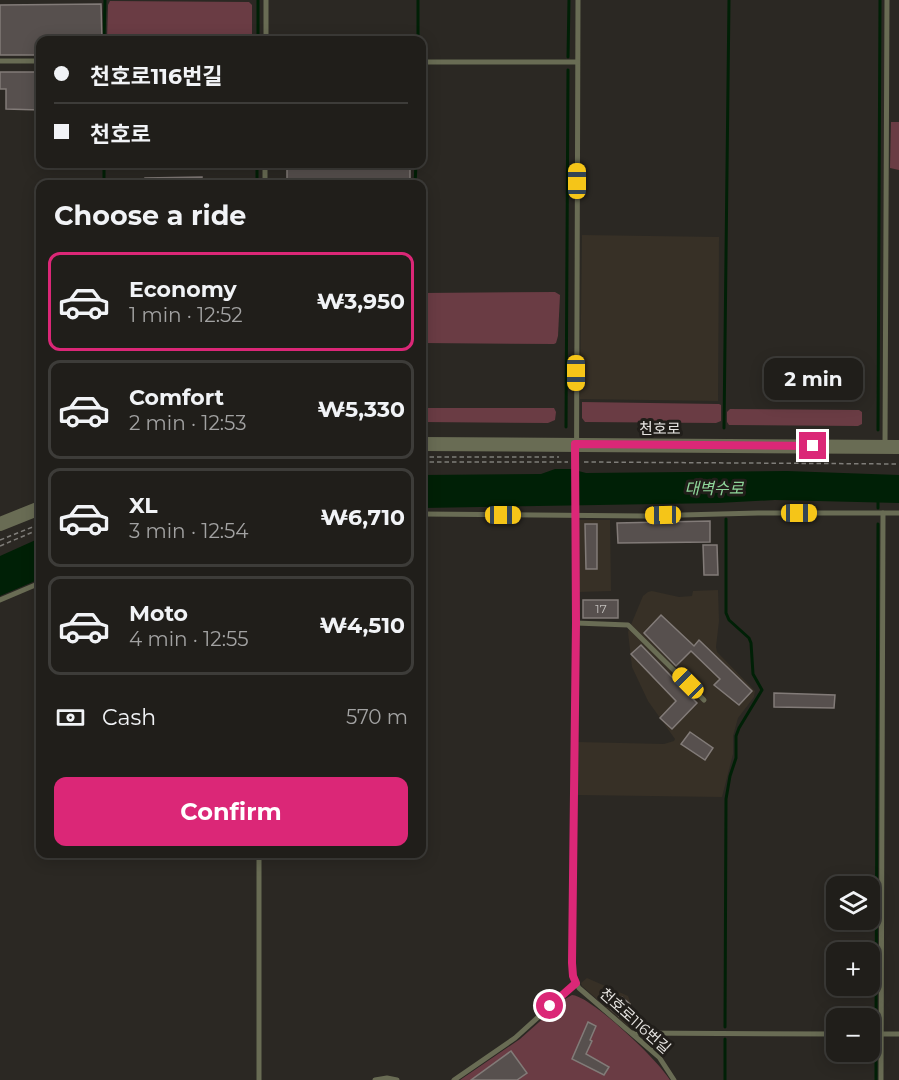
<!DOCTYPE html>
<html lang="en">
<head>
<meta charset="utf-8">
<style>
  body { margin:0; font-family:Montserrat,"Noto Sans KR",sans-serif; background:#282723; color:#f1f3f6; height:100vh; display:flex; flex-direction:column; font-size:22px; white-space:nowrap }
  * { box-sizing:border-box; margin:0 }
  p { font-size:20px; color:#a2a2a2 }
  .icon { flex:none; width:33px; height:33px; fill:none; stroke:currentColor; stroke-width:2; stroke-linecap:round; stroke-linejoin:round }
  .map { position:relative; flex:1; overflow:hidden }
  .details { position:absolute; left:36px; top:180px; width:390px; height:678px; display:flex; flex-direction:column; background:#201e1a; border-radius:12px; box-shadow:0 3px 15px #0003,0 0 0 2px #3d3c39 }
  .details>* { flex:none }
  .banner { position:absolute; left:36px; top:36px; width:390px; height:132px; border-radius:12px; box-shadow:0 3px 15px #0003,0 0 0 2px #3d3c39; display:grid; align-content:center; height:132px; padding:0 18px; background:#201e1a }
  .controls { position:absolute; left:826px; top:876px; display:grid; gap:12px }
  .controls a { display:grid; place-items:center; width:54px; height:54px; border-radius:12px; background:#201e1a; box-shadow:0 3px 15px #0003,0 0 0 2px #3d3c39; font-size:30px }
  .end { position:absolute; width:27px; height:27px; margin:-14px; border:8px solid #db2777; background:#fff; box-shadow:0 0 0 3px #fff }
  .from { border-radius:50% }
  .bubble { position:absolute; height:42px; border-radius:12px; background:#201e1a; box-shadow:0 3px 15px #0003,0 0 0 2px #3d3c39; font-size:20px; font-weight:700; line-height:42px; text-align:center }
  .car { position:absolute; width:18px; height:36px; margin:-18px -9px; border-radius:8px; box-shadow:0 0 4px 2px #0007; background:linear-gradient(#f5c518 24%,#345 0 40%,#f5c518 0 76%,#345 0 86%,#f5c518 0) }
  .banner b { display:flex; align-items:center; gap:21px; height:57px; font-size:22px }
  .banner b+b { border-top:2px solid #3d3c39 }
  .banner i { width:15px; height:15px; background:#f1f3f6 }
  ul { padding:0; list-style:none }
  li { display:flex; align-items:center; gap:18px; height:99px; margin:0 12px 9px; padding:0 6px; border:3px solid #3d3c39; border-radius:12px }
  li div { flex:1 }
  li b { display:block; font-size:22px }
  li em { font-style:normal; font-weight:700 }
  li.current { border-color:#db2777 }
  li>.icon { width:54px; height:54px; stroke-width:1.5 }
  h2 { padding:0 18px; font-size:27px; line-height:72px }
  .pay { display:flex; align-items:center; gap:15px; height:66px; padding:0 18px; font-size:22px }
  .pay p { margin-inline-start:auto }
  .primary-button { display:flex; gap:12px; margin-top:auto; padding:12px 18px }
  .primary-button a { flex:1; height:69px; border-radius:12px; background:#db2777; color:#fff; font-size:24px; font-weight:700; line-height:69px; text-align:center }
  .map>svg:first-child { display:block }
  .built { fill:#373026 }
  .green { fill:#6a3c44 }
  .water { fill:#002006 }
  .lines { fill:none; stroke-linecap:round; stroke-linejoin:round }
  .stream { stroke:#002006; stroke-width:3 }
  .building { fill:#57504e; stroke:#827b78; stroke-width:1.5 }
  .path { stroke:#7f7d79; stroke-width:1.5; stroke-dasharray:4.5 3; stroke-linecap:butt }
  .service { stroke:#696c54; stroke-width:5 }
  .tertiary { stroke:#696c54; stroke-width:14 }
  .route { stroke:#db2777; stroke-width:8 }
  .labels { text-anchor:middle; stroke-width:6; stroke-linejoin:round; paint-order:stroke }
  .number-label { font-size:12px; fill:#c3c0bd }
  .street-label { font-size:15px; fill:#e7e5e2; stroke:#211e1a }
  .water-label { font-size:16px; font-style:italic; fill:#8ed599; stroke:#211e1a }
</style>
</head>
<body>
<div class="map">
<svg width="899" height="1080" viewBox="0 0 899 1080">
  <rect width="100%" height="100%" fill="#2b2823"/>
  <g class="built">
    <polygon points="582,235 719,237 718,401 580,399"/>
    <polygon points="578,520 610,520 611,591 579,592"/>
    <polygon points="718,590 719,621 716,647 717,652 755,691 754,697 738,718 733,736 733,754 722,797 578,795 578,742 664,744 674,741 675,739 648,701 632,667 628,632 643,596 648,592 652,591 679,597 692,596 693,591"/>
    <polygon points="587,978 628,996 635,1016 637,1027 635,1029 630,1028 582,986 581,983"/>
  </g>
  <g class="green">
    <polygon points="110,1 249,2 252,5 252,40 107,40 108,5"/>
    <polygon points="891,122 899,122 899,170 890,168"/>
    <polygon points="555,292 560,295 558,336 556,343 554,344 422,343 422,293"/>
    <polygon points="582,402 719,404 721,405 721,421 716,423 585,422 582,418"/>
    <polygon points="422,408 554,408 556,412 555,420 548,423 422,422"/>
    <polygon points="730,409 859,410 862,412 862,424 858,426 729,425 727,422 727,412"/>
    <path d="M 572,995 C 591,996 659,1061 670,1080 L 460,1080 L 520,1039 L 565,999 Z"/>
  </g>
  <g class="water">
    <polygon points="555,469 571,469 586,473 787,471 899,475 899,503 775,500 718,503 422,508 422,475 541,474"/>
    <polygon points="40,538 40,579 0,596 0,556"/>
  </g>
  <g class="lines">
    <g class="stream">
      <polyline points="104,40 105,0"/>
      <polyline points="258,40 258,0"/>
      <polyline points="418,40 418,0"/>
      <polyline points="568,57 569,0"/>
      <polyline points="104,184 104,164"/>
      <polyline points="257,184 257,164"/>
      <polyline points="415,184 416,164"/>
      <polyline points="566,427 568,70"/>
      <polyline points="724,428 729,0"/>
      <polyline points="878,430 880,0"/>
      <polyline points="878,498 878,508"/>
      <polyline points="725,1027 726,799 730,776 736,758 736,736 739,728 762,690 753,674 751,643 749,638 729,620 726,613 726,519"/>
      <polyline points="876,1028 878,524"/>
      <polyline points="725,1080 725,1039"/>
      <polyline points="876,1080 876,1039"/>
    </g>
  </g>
  <g class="building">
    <polygon points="101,4 102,40 40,40 40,55 0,55 0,5"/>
    <polygon points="0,72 40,72 40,110 6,109 6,89 0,89"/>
    <rect x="287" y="164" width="123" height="20"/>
    <polygon points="202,177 202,184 145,184 145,178"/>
    <polygon points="710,521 710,542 618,543 617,523"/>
    <polygon points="585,524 597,524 597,569 586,569"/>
    <polygon points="703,545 717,545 718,575 704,575"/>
    <rect x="583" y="600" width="35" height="18"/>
    <polygon points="661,615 694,646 699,640 752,691 739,705 714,685 720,679 691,651 676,666 644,633"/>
    <polygon points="641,645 697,703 672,729 660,718 676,701 631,654"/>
    <polygon points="774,693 835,695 834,708 774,707"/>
    <polygon points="690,732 713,748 705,760 681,744"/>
    <polygon points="622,997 630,1004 619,1016 611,1009"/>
    <polygon points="588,1022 596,1026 590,1040 592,1041 586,1054 609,1067 604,1075 572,1059"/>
    <polygon points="511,1051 527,1073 517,1080 471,1080"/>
  </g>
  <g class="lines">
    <g class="path">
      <polyline points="422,457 559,457"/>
      <polyline points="422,462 568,462"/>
      <polyline points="584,462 899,464"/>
      <polyline points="0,540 40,524"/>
      <polyline points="0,546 40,529"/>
    </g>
    <g class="service">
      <polyline points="266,0 266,40"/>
      <polyline points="578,0 576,623 572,970 576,983 579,988 659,1057 674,1080"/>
      <polyline points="0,61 40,61"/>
      <polyline points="422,62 577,62"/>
      <polyline points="265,184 265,164"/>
      <polyline points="885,445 887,0"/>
      <polyline points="422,514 644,516 758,513 899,513"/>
      <polyline points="0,600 40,583"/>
      <polyline points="576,623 628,625 704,700"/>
      <polyline points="632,1033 837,1034"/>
      <polyline points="870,1034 899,1034"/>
      <polyline points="259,1080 259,854"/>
      <polyline points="375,1080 387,1078 397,1080"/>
      <polyline points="454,1080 515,1038 576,983"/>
      <polyline points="881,1080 883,513"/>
    </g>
    <g class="tertiary">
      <polyline points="422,444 899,447"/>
      <polyline points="0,524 40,508"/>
    </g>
  </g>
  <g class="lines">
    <polyline class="route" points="550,1006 576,983 573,976 572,963 576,623 575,444 813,446"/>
  </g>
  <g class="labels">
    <g class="number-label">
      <text x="601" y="613">17</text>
    </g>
    <g class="street-label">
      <text x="660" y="434">천호로</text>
      <text transform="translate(635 1021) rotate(42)" y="5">천호로116번길</text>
    </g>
    <g class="water-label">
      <text x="714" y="494">대벽수로</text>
    </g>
  </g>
</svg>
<div class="controls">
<a><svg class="icon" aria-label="layers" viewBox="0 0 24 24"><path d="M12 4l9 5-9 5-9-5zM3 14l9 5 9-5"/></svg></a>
<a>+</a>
<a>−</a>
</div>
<i class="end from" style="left:550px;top:1006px"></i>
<i class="end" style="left:813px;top:446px"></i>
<div class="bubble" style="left:764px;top:358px;width:99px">2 min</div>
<i class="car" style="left:577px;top:181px;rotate:0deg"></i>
<i class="car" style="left:576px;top:373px;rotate:180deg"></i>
<i class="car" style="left:799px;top:513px;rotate:90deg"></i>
<i class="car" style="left:503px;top:515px;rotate:90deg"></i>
<i class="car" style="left:663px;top:515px;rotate:269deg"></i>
<i class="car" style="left:688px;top:683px;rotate:315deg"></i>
<div class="banner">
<b><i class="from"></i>천호로116번길</b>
<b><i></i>천호로</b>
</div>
<section class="details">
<h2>Choose a ride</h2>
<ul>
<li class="current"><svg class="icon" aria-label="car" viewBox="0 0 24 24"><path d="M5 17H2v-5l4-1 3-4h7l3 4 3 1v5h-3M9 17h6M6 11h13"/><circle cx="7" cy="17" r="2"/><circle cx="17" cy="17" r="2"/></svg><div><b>Economy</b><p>1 min · 12:52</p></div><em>₩3,950</em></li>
<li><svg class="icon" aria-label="car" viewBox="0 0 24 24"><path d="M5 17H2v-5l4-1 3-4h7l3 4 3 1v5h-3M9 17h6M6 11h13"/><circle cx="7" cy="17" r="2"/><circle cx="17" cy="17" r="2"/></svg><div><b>Comfort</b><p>2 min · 12:53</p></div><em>₩5,330</em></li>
<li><svg class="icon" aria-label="car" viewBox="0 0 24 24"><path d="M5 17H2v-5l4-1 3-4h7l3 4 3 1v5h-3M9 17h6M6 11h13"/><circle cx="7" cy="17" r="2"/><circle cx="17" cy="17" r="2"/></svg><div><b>XL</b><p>3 min · 12:54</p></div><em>₩6,710</em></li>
<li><svg class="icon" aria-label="car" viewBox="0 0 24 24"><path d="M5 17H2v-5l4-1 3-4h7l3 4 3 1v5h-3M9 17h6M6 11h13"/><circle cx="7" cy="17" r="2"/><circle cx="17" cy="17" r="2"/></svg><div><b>Moto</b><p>4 min · 12:55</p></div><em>₩4,510</em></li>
</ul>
<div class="pay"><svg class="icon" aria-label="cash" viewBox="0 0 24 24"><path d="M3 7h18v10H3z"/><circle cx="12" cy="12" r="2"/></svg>Cash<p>570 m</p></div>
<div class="primary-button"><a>Confirm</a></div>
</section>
</div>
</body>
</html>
